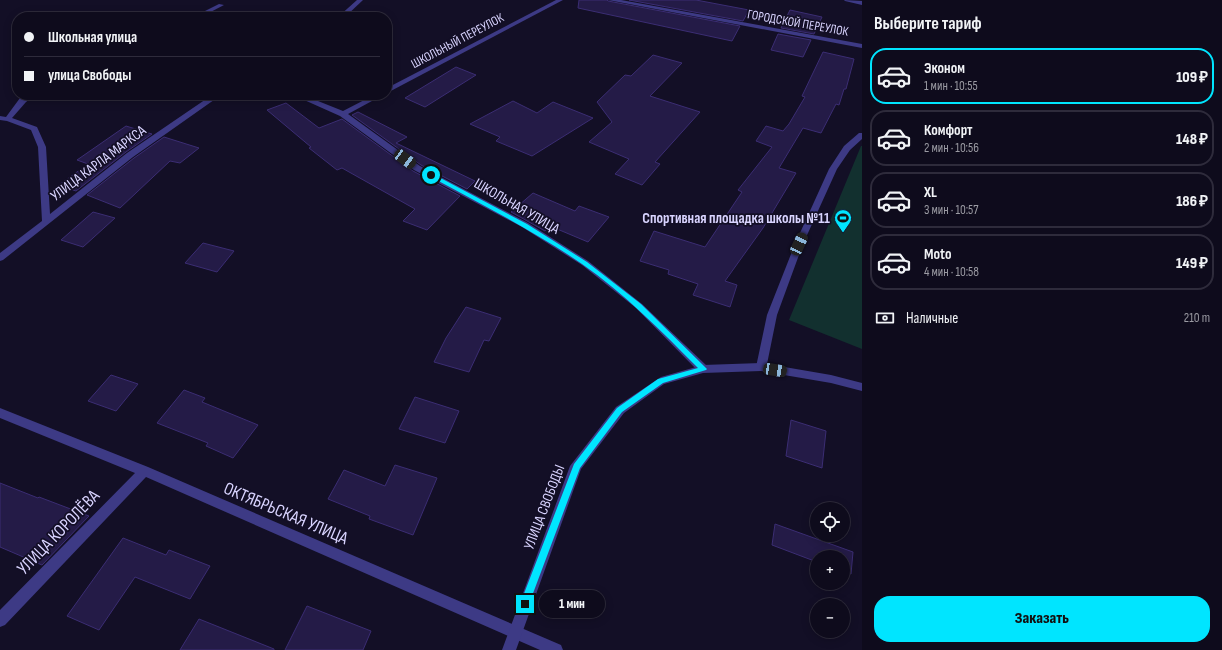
<!DOCTYPE html>
<html lang="ru">
<head>
<meta charset="utf-8">
<style>
  body { margin:0; font-family:"Sofia Sans Condensed",sans-serif; background:#171425; color:#f1f3f6; height:100vh; display:flex; flex-direction:column; font-size:15px; white-space:nowrap }
  * { box-sizing:border-box; margin:0 }
  p { font-size:13px; color:#9b9ba3 }
  .icon { flex:none; width:22px; height:22px; fill:none; stroke:currentColor; stroke-width:2; stroke-linecap:round; stroke-linejoin:round }
  .map { position:relative; flex:1; overflow:hidden }
  .drawer { display:flex; flex-direction:column; background:#0e0b1c; width:360px }
  .drawer>* { flex:none }
  .guide { position:absolute; left:12px; top:12px; width:380px; height:88px; border-radius:16px; box-shadow:0 2px 10px #0003,0 0 0 1px #2e2b3b; display:grid; align-content:center; height:88px; padding:0 12px; background:#0e0b1c }
  .controls { position:absolute; left:810px; top:502px; display:grid; gap:8px }
  .controls a { display:grid; place-items:center; width:40px; height:40px; border-radius:50%; background:#0e0b1c; box-shadow:0 2px 10px #0003,0 0 0 1px #2e2b3b; font-size:20px }
  .end { position:absolute; width:18px; height:18px; margin:-9px; border:5px solid #00e5ff; background:#111; box-shadow:0 0 0 2px #111 }
  .from { border-radius:50% }
  .bubble { position:absolute; height:28px; border-radius:14px; background:#0e0b1c; box-shadow:0 2px 10px #0003,0 0 0 1px #2e2b3b; font-size:13px; font-weight:800; line-height:28px; text-align:center }
  .car { position:absolute; width:12px; height:24px; margin:-12px -6px; border-radius:5px; box-shadow:0 0 3px 1px #0007; background:linear-gradient(#222 24%,#8ab4d8 0 40%,#222 0 76%,#8ab4d8 0 86%,#222 0) }
  .guide b { display:flex; align-items:center; gap:14px; height:38px; font-size:15px }
  .guide b+b { border-top:1px solid #2e2b3b }
  .guide i { width:10px; height:10px; background:#f1f3f6 }
  ul { padding:0; list-style:none }
  li { display:flex; align-items:center; gap:12px; height:56px; margin:0 8px 6px; padding:0 4px; border:2px solid #2e2b3b; border-radius:16px }
  li div { flex:1 }
  li b { display:block; font-size:15px }
  li em { font-style:normal; font-weight:800 }
  li.selected { border-color:#00e5ff }
  li>.icon { width:36px; height:36px; stroke-width:1.5 }
  h2 { padding:0 12px; font-size:18px; line-height:48px }
  .pay { display:flex; align-items:center; gap:10px; height:44px; padding:0 12px; font-size:15px }
  .pay p { margin-inline-start:auto }
  .action { display:flex; gap:8px; margin-top:auto; padding:8px 12px }
  .action a { flex:1; height:46px; border-radius:16px; background:#00e5ff; color:#111; font-size:16px; font-weight:800; line-height:46px; text-align:center }
  main { display:flex; flex:1; min-height:0 }
  .map>svg:first-child { display:block }
  .green { fill:#12302f }
  .building { fill:#241b47; stroke:#3b2d73 }
  .lines { fill:none; stroke-linecap:round; stroke-linejoin:round }
  .minor { fill:#3d3a85; fill-rule:evenodd }
  .tertiary { fill:#3d3a85; fill-rule:evenodd }
  .route { fill:#00e5ff }
  .labels { text-anchor:middle; stroke-width:3.5; stroke-linejoin:round; paint-order:stroke }
  .far-street-label { font-size:13px; fill:#d9d4ff; stroke:#130f26 }
  .street-label { font-size:15px; fill:#d9d4ff; stroke:#130f26 }
  .poi-label { font-size:15px; font-weight:bold; fill:#d9d4ff; stroke:#130f26; text-anchor:end }
  .near-street-label { font-size:18px; fill:#d9d4ff; stroke:#130f26 }
</style>
</head>
<body>
<main>
<div class="map">
<svg width="862" height="650" viewBox="0 0 862 650">
  <rect width="100%" height="100%" fill="#130f26"/>
  <polygon class="green" points="861,146 862,146 862,349 789,320"/>
  <g class="building">
    <polygon points="579,0 607,0 608,1 740,26 732,41 578,8"/>
    <polygon points="629,0 696,0 749,10 743,21"/>
    <polygon points="790,10 822,17 814,34 781,28"/>
    <polygon points="778,34 811,40 803,57 771,50"/>
    <polygon points="823,52 854,59 846,89 844,89 839,105 836,104 821,133 803,128 779,168 796,173 763,228 725,281 737,285 730,307 693,295 698,284 668,274 669,270 640,261 654,231 705,247 742,192 738,190 772,147 756,141 766,126 783,131 789,124 805,97 802,96"/>
    <polygon points="653,55 682,63 650,96 700,112 655,162 660,164 642,185 615,174 629,159 589,142 612,122 597,102 625,75 631,76"/>
    <polygon points="456,67 476,75 425,107 405,98"/>
    <polygon points="513,101 537,113 553,102 593,118 532,156 496,141 500,137 470,124"/>
    <polygon points="286,103 319,128 342,119 413,171 460,196 427,230 403,221 415,209 342,168 337,170 309,148 311,147 267,110"/>
    <polygon points="358,112 407,137 396,143 475,181 467,189 421,165 352,115"/>
    <polygon points="126,126 152,134 126,152 76,191 59,185 88,164 77,160"/>
    <polygon points="164,137 199,148 180,163 170,161 120,208 87,195 134,158"/>
    <polygon points="533,193 575,211 579,206 609,217 588,242 550,226 545,231 511,212"/>
    <polygon points="93,212 115,218 83,247 61,240"/>
    <polygon points="203,243 234,251 217,272 185,263"/>
    <polygon points="466,307 501,318 489,341 484,340 469,372 434,362 446,338"/>
    <polygon points="111,375 138,384 116,411 88,401"/>
    <polygon points="184,390 205,398 202,402 258,425 233,458 206,446 208,443 157,423"/>
    <polygon points="415,397 459,411 445,443 399,429"/>
    <polygon points="791,420 826,431 822,468 786,456"/>
    <polygon points="395,465 437,478 413,535 369,519 370,516 328,499 344,470 385,486"/>
    <polygon points="0,483 38,498 39,497 89,516 42,565 0,547"/>
    <polygon points="775,524 853,552 851,574 843,571 843,557 817,557 817,562 772,545"/>
    <polygon points="123,538 166,555 169,550 210,566 190,599 135,577 99,630 67,616"/>
    <polygon points="307,606 371,631 363,650 285,650"/>
    <polygon points="199,619 274,649 274,650 180,650"/>
  </g>
  <g class="lines">
    <g class="minor">
      <polygon points="357,0 363,0 345,17 338,17"/>
      <polygon points="556,0 563,0 387,93 387,88"/>
      <polygon points="608,0 621,0 862,44 862,48"/>
      <polygon points="844,0 862,1 862,5 845,1"/>
      <polygon points="219,4 224,5 201,17 193,17"/>
      <polygon points="26,95 35,95 26,102 12,118 37,127 46,147 50,214 127,153 212,95 221,95 133,157 3,260 0,261 0,253 42,221 38,147 31,130 7,121 0,120 0,116 6,117 20,98"/>
      <polygon points="293,95 303,95 343,111 374,95 383,95 348,114 420,166 528,223 588,261 642,304 707,366 708,369 707,372 699,372 636,308 582,265 522,227 414,170 340,116"/>
      <polygon points="859,133 862,133 862,139 850,150 837,169 803,244 777,315 767,364 831,375 862,383 862,391 831,383 761,371 757,370 756,367 767,315 795,244 829,169 844,146"/>
      <polygon points="0,408 148,467 561,645 563,650 540,650 146,477 5,625 0,627 0,610 135,473 0,418"/>
    </g>
    <polygon class="tertiary" points="761,363 765,364 766,367 765,370 761,371 703,373 664,384 624,413 581,469 516,650 502,650 570,466 616,407 661,377 703,365"/>
  </g>
  <path class="route" d="M 429,174 L 433,174 L 527,224 L 587,262 L 641,304 L 707,369 L 706,370 L 663,383 L 622,412 L 580,468 L 529,604 L 528,607 L 525,608 L 522,607 L 520,604 L 574,464 L 617,408 L 658,379 L 698,368 C 661,331 625,294 582,264 C 534,231 481,204 429,176 Z"/>
  <defs>
    <g id="stadium-pin" transform="scale(0.9)"><path d="M0 17L-7.5 6A9.5 9.5 0 1 1 7.5 6Z" fill="#00e5ff" stroke="#130f26"/><path d="M0-5a6.5 5 0 1 0 0 10a6.5 5 0 1 0 0-10ZM-3.5-1.8h7v3.6h-7Z" fill="#111"/></g>
  </defs>
  <g fill-rule="evenodd">
    <use href="#stadium-pin" x="843" y="218"/>
  </g>
  <g class="labels">
    <g class="far-street-label">
      <text transform="translate(798 22) rotate(10)" y="5">ГОРОДСКОЙ ПЕРЕУЛОК</text>
      <text transform="translate(457 40) rotate(-28)" y="5">ШКОЛЬНЫЙ ПЕРЕУЛОК</text>
    </g>
    <g class="street-label">
      <text transform="translate(98 163) rotate(-37)" y="5">УЛИЦА КАРЛА МАРКСА</text>
      <text transform="translate(517 206) rotate(30)" y="5">ШКОЛЬНАЯ УЛИЦА</text>
      <text transform="translate(544 507) rotate(-69)" y="5">УЛИЦА СВОБОДЫ</text>
    </g>
    <g class="poi-label">
      <text x="830" y="223">Спортивная площадка школы №11</text>
    </g>
    <g class="near-street-label">
      <text transform="translate(286 513) rotate(23)" y="6">ОКТЯБРЬСКАЯ УЛИЦА</text>
      <text transform="translate(58 532) rotate(-46)" y="6">УЛИЦА КОРОЛЁВА</text>
    </g>
  </g>
</svg>
<div class="controls">
<a><svg class="icon" aria-label="locate" viewBox="0 0 24 24"><circle cx="12" cy="12" r="6"/><path d="M12 2v4M12 18v4M2 12h4M18 12h4"/></svg></a>
<a>+</a>
<a>−</a>
</div>
<i class="end from" style="left:431px;top:175px"></i>
<i class="end" style="left:525px;top:604px"></i>
<div class="bubble" style="left:539px;top:590px;width:66px">1 мин</div>
<i class="car" style="left:405px;top:159px;rotate:126deg"></i>
<i class="car" style="left:799px;top:244px;rotate:25deg"></i>
<i class="car" style="left:775px;top:370px;rotate:99deg"></i>
<div class="guide">
<b><i class="from"></i>Школьная улица</b>
<b><i></i>улица Свободы</b>
</div>
</div>
<section class="drawer">
<h2>Выберите тариф</h2>
<ul>
<li class="selected"><svg class="icon" aria-label="car" viewBox="0 0 24 24"><path d="M5 17H2v-5l4-1 3-4h7l3 4 3 1v5h-3M9 17h6M6 11h13"/><circle cx="7" cy="17" r="2"/><circle cx="17" cy="17" r="2"/></svg><div><b>Эконом</b><p>1 мин · 10:55</p></div><em>109 ₽</em></li>
<li><svg class="icon" aria-label="car" viewBox="0 0 24 24"><path d="M5 17H2v-5l4-1 3-4h7l3 4 3 1v5h-3M9 17h6M6 11h13"/><circle cx="7" cy="17" r="2"/><circle cx="17" cy="17" r="2"/></svg><div><b>Комфорт</b><p>2 мин · 10:56</p></div><em>148 ₽</em></li>
<li><svg class="icon" aria-label="car" viewBox="0 0 24 24"><path d="M5 17H2v-5l4-1 3-4h7l3 4 3 1v5h-3M9 17h6M6 11h13"/><circle cx="7" cy="17" r="2"/><circle cx="17" cy="17" r="2"/></svg><div><b>XL</b><p>3 мин · 10:57</p></div><em>186 ₽</em></li>
<li><svg class="icon" aria-label="car" viewBox="0 0 24 24"><path d="M5 17H2v-5l4-1 3-4h7l3 4 3 1v5h-3M9 17h6M6 11h13"/><circle cx="7" cy="17" r="2"/><circle cx="17" cy="17" r="2"/></svg><div><b>Moto</b><p>4 мин · 10:58</p></div><em>149 ₽</em></li>
</ul>
<div class="pay"><svg class="icon" aria-label="cash" viewBox="0 0 24 24"><path d="M3 7h18v10H3z"/><circle cx="12" cy="12" r="2"/></svg>Наличные<p>210 m</p></div>
<div class="action"><a>Заказать</a></div>
</section>
</main>
</body>
</html>
